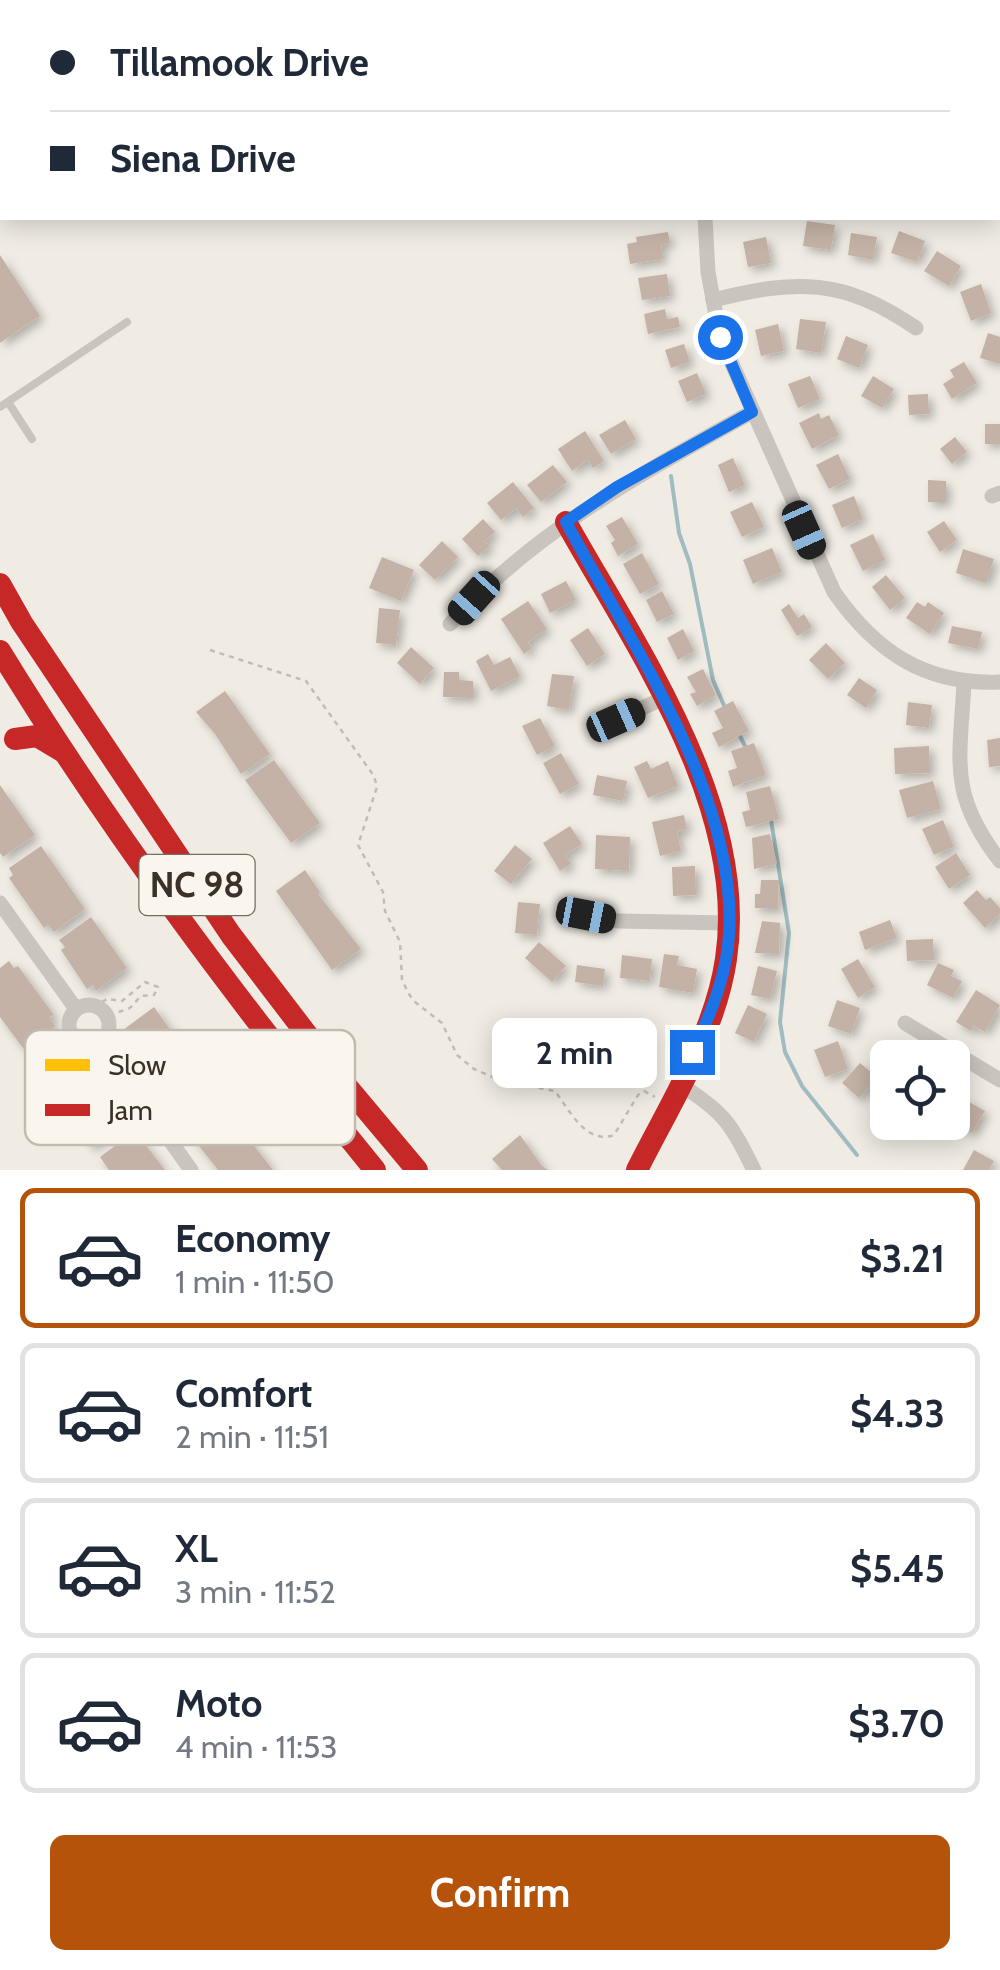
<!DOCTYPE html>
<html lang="en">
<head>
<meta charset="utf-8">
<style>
  body { margin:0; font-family:Cabin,sans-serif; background:#f2f2f3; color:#1f2937; height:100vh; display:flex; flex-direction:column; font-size:38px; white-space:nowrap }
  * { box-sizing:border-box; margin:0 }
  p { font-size:32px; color:#747a83 }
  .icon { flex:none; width:55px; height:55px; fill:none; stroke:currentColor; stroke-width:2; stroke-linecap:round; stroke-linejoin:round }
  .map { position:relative; height:1170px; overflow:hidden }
  .sheet { display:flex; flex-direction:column; background:#fff; flex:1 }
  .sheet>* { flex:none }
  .top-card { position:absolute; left:0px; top:0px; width:1000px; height:220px; box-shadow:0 5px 25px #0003; display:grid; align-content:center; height:220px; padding:0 50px; background:#fff }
  .fabs { position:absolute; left:870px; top:1040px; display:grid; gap:20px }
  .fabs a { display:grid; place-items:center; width:100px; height:100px; border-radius:15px; background:#fff; box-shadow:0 5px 25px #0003; font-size:50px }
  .end { position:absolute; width:45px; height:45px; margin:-22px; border:12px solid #1a73e8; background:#fff; box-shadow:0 0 0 5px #fff }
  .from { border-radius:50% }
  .bubble { position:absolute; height:70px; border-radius:15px; background:#fff; box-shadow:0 5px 25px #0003; font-size:32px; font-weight:800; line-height:70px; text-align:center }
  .car { position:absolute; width:30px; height:60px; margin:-30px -15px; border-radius:12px; box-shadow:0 0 8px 2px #0007; background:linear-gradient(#222 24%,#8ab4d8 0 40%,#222 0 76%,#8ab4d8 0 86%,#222 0) }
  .top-card b { display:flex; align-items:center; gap:35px; height:95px; font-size:38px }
  .top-card b+b { border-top:2px solid #e0e1e3 }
  .top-card i { width:25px; height:25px; background:#1f2937 }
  ul { padding:18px 0 0; list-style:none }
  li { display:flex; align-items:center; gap:30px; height:140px; margin:0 20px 15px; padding:0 30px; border:5px solid #e0e1e3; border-radius:15px }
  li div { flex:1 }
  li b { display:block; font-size:38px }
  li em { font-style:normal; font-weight:800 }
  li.active { border-color:#b45309 }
  li>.icon { width:90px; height:90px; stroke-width:1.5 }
  .cta { display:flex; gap:20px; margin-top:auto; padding:20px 50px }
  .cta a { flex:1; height:115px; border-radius:15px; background:#b45309; color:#fff; font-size:40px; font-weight:800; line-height:115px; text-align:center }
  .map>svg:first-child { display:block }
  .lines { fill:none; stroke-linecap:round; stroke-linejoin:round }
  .stream { stroke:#a0bcc1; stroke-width:4 }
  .building { fill:#c3b2a5; filter:url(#shadow) }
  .path { stroke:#c2bcb5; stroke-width:2.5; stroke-dasharray:5 5; stroke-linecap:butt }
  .lane { stroke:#c9c4bd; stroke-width:8 }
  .street { stroke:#c9c4bd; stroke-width:15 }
  .slow { stroke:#ffc107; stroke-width:22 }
  .jam { stroke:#c62828; stroke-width:22 }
  .route { stroke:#1a73e8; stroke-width:12 }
  .labels { text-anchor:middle; stroke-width:8; stroke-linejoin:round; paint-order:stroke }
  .shield { fill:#fbf6ed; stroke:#746d64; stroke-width:2.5 }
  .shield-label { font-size:35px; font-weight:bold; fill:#3a322a }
  .key { fill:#fbf6ed; stroke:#c1bbb2; stroke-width:2.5 }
  .key-label { font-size:28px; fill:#3a322a }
</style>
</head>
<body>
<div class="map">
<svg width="1000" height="1170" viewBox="0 0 1000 1170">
  <defs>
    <filter id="shadow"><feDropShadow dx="4.5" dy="4.5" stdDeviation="5" flood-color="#0004"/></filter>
  </defs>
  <rect width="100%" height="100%" fill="#f0ece4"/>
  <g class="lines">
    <g class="stream">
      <polyline points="671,476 679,533 690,564 713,680 726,710"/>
      <polyline points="738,732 747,750"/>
      <polyline points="771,820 789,933 780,1022 785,1052 802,1086 857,1155"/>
    </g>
  </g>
  <g class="building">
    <polygon points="807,221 835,225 831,250 803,246"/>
    <polygon points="899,231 925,241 917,262 891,253"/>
    <polygon points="668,232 670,243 661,245 663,259 630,264 627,244 637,242 636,237"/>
    <polygon points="851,233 877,237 873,260 848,255"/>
    <polygon points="766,237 771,263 748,267 743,242"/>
    <polygon points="937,251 961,266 949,286 924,271"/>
    <polygon points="0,255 40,316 0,343"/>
    <polygon points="667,274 670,296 642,300 638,278"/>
    <polygon points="981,284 991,313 971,321 960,292"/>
    <polygon points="665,309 667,319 678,317 680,327 648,334 644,314"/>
    <polygon points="800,319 826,322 821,353 796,349"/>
    <polygon points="778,324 784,351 761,356 755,330"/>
    <polygon points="988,333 1000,337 1000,364 980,358"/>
    <polygon points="846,336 868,345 859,368 837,359"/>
    <polygon points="684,344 690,362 671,368 665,350"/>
    <polygon points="964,362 977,383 952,399 943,384 954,377 950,370"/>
    <polygon points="697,373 706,394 687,402 678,381"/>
    <polygon points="810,376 820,399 798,408 788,384"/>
    <polygon points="873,376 894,389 882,408 861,396"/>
    <polygon points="928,394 929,414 909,415 908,395"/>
    <polygon points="819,413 821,419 829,415 839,435 812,449 799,423"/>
    <polygon points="625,420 636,439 611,454 599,435"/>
    <rect x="985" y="424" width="15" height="20"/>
    <polygon points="585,431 604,461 593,468 588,460 572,471 558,449"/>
    <polygon points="955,437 967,452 952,464 940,449"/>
    <polygon points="838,454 850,479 829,489 816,465"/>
    <polygon points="733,458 745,485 729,492 718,465"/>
    <polygon points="553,465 567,482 541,502 527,485"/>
    <polygon points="928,480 946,481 946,502 928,502"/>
    <polygon points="513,482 534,508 523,517 516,508 501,520 487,503"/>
    <polygon points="854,496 863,519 842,528 832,505"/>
    <polygon points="752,502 764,527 742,537 730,512"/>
    <polygon points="622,517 638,544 618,556 611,543 615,540 606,526"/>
    <polygon points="483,519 495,532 485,541 490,546 478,556 462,539"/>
    <polygon points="944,521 957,540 940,552 927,532"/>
    <polygon points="873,534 885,560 863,571 850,545"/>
    <polygon points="442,541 458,557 435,580 419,565"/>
    <polygon points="772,548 782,572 753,584 743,560"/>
    <polygon points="963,549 994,559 986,583 956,573"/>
    <polygon points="642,553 659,584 640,594 623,564"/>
    <polygon points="382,557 414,570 401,601 369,588"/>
    <polygon points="886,575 905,598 890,610 872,587"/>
    <polygon points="566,581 576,600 550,613 541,594"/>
    <polygon points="662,591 674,614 657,622 646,600"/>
    <polygon points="528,601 547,629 528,642 532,648 524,654 501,619"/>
    <polygon points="917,602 925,607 928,602 944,613 930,634 906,618"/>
    <polygon points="789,604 798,618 804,614 812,627 797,636 781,610"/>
    <polygon points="379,608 400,610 396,645 376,643"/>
    <polygon points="952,626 982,632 978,649 948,643"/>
    <polygon points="588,628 605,654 587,666 570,640"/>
    <polygon points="683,629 694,651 678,660 667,638"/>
    <polygon points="826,643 845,663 828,679 809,660"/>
    <polygon points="411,647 434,668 420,684 397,663"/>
    <polygon points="488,654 494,665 510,657 520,676 491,691 476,661"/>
    <polygon points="703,669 716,695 697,706 690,694 696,692 687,677"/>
    <polygon points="444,672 459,672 459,680 473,681 473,698 443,697"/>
    <polygon points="552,674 574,676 569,710 547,706"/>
    <polygon points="859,678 877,690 866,708 847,695"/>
    <polygon points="225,691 270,754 241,774 215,734 196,712"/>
    <polygon points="733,701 749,731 719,747 712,733 723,728 714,711"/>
    <polygon points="908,702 932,705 929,728 906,725"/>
    <polygon points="540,718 555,746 537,755 522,726"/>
    <polygon points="1000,738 1000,766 989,767 987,740"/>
    <polygon points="754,743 766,775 733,787 728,771 737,768 731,751"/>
    <polygon points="929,746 930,773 895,774 894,748"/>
    <polygon points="561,753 579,784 560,794 543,763"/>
    <polygon points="274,760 320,823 291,843 245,780"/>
    <polygon points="647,761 651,769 668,761 678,786 648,798 634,767"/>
    <polygon points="597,775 627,781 623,801 593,795"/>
    <polygon points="933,781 941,809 907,818 899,790"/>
    <polygon points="0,785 35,835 3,857 0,853"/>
    <polygon points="770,786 779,819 746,827 742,812 750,810 746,792"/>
    <polygon points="684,815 687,829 677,832 681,851 660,856 652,822"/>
    <polygon points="943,820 954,847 934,855 922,829"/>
    <polygon points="570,826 582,844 565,855 571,864 560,871 543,843"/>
    <polygon points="770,834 777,864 754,869 752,838"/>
    <polygon points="596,835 630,837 629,871 595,869"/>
    <polygon points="515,845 532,859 511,884 494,871"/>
    <polygon points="41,846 85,909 54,932 48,925 44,928 9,878 13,875 9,868"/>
    <polygon points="956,853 970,875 949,889 935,867"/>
    <polygon points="695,866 696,895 673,896 672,867"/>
    <polygon points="305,870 320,892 318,894 361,949 332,970 276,891"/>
    <polygon points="761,880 779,880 778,909 755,908 755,894 760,894"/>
    <polygon points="977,890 986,900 990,897 1000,908 1000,914 985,928 963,903"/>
    <polygon points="518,902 540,904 537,935 515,933"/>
    <polygon points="91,917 127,968 96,991 93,985 87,989 61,950 65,947 59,940"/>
    <polygon points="890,920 897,938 865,950 859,932"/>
    <polygon points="762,921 780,923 779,954 755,953"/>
    <polygon points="933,939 934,960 907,961 906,940"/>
    <polygon points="539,942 566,966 552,982 525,958"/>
    <polygon points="664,954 679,956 677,965 697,969 693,993 659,987"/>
    <polygon points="622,955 652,959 650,981 620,978"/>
    <polygon points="858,959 875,987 858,998 841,969"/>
    <polygon points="9,961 14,968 18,966 54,1015 49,1017 55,1026 23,1048 0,1017 0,968"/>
    <polygon points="938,963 954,970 951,976 962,981 953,998 927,985"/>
    <polygon points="577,965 605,969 603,986 575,982"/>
    <polygon points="758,966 777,971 770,999 751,995"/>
    <polygon points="976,990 1000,1005 985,1032 974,1026 971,1031 956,1022"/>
    <polygon points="837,1000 860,1008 851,1034 828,1026"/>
    <polygon points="748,1005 767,1014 754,1042 735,1033"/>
    <polygon points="154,1007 209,1084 177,1107 173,1101 169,1104 123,1040 128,1037 123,1030"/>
    <polygon points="838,1041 848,1069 825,1077 814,1050"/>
    <polygon points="80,1060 84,1067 89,1065 124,1114 119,1116 125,1124 92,1147 48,1083"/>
    <polygon points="860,1063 878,1078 859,1098 842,1083"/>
    <polygon points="216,1097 273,1170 218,1170 188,1132 192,1129 186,1122"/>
    <polygon points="962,1098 985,1111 972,1133 952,1122 952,1114"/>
    <polygon points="132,1133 137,1141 141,1139 165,1170 109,1170 100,1157"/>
    <polygon points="520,1135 542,1166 548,1170 502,1170 492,1159"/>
    <polygon points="974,1150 994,1161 989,1170 963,1170"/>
  </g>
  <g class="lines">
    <g class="path">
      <path d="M 210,650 L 306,681 L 374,776 L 377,787 L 358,845 L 383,892 L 385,911 L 400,942 L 402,979 L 408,993 L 415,1002 L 442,1023 L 457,1055 L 474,1069 L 502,1081 L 555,1091 C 570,1111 586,1145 614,1135 L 638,1095 L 644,1091 L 655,1097"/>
      <polyline points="102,1002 107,999 122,1001 145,982 158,987 154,995 141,996 130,1008 113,1014"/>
      <polyline points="65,1038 42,1053 41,1059 52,1061 71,1046"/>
    </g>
    <g class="lane">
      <polyline points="0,18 2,22"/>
      <polyline points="8,402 32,439"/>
      <polyline points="0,407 127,322"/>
    </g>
    <g class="street">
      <polyline points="734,0 761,2"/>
      <polyline points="703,2 704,0"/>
      <polyline points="876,2 876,0"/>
      <polyline points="998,15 1000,16"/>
      <polyline points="998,125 1000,125"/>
      <path d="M 705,218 L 708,272 L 720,337 L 834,592 C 876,652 925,685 1000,682"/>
      <path d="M 713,300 C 797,279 843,278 916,328"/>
      <polyline points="992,496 1000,493"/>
      <path d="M 450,624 C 537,529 641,474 752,412"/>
      <path d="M 964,683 C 960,761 948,794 1000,861"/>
      <polyline points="616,720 662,699"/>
      <polyline points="0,903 76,1009"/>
      <polyline points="586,915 618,921 729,923"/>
      <circle cx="89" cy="1025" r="20"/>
      <polyline points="905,1023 1000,1080"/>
      <polyline points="100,1042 191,1170"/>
      <path d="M 678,1083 C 724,1112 730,1122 754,1170"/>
    </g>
    <g class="slow">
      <polyline points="60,2 64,0"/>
      <polyline points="0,44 2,42"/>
    </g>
    <g class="jam">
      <path d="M 566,522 C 637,649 749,807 726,959 C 715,1034 670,1104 637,1170"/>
      <polyline points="0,584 22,623 231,935 344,1083 417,1170"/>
      <path d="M 0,651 C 112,834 240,1004 375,1170"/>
      <polyline points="15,739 37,736 62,751"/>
    </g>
  </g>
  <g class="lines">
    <path class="route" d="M 692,1052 C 707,1023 720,992 726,959 C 752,815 631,645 566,522 L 617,487 L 752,412 L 720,337"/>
  </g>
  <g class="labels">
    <rect class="shield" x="139.5" y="855" width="115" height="60" rx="8"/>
    <g class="shield-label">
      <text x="197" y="897">NC 98</text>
    </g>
  </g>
  <rect x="25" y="1030" width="330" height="115" rx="15" class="key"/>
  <rect x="45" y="1059" width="45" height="12" fill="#ffc107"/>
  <rect x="45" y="1104" width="45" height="12" fill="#c62828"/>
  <g class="key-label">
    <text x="108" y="1075">Slow</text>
    <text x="108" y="1120">Jam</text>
  </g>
</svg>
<div class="fabs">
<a><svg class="icon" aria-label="locate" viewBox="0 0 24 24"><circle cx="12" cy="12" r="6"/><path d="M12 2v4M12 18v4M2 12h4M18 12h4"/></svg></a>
</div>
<i class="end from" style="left:720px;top:337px"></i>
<i class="end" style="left:692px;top:1052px"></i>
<div class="bubble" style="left:492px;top:1018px;width:165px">2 min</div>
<i class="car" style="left:804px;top:530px;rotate:156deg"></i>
<i class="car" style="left:474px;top:598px;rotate:222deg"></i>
<i class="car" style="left:616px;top:720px;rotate:66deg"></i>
<i class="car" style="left:586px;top:915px;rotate:101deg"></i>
<div class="top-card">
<b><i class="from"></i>Tillamook Drive</b>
<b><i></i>Siena Drive</b>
</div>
</div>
<section class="sheet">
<ul>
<li class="active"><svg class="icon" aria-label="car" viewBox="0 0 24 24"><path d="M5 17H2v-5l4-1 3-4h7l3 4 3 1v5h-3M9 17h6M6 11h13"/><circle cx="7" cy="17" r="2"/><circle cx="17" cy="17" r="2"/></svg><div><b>Economy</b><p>1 min · 11:50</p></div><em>$3.21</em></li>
<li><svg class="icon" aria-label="car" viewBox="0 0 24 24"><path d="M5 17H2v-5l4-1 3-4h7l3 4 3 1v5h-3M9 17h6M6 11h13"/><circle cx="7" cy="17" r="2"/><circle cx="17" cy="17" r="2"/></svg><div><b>Comfort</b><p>2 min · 11:51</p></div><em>$4.33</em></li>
<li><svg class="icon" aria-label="car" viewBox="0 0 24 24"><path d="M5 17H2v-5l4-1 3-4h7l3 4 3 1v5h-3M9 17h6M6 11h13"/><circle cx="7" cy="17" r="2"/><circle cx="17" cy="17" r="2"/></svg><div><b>XL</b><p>3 min · 11:52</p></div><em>$5.45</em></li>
<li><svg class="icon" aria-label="car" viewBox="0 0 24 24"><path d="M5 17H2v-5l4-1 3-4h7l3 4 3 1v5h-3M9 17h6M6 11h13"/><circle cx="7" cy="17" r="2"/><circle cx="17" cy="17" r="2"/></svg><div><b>Moto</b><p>4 min · 11:53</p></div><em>$3.70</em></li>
</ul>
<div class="cta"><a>Confirm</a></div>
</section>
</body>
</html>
